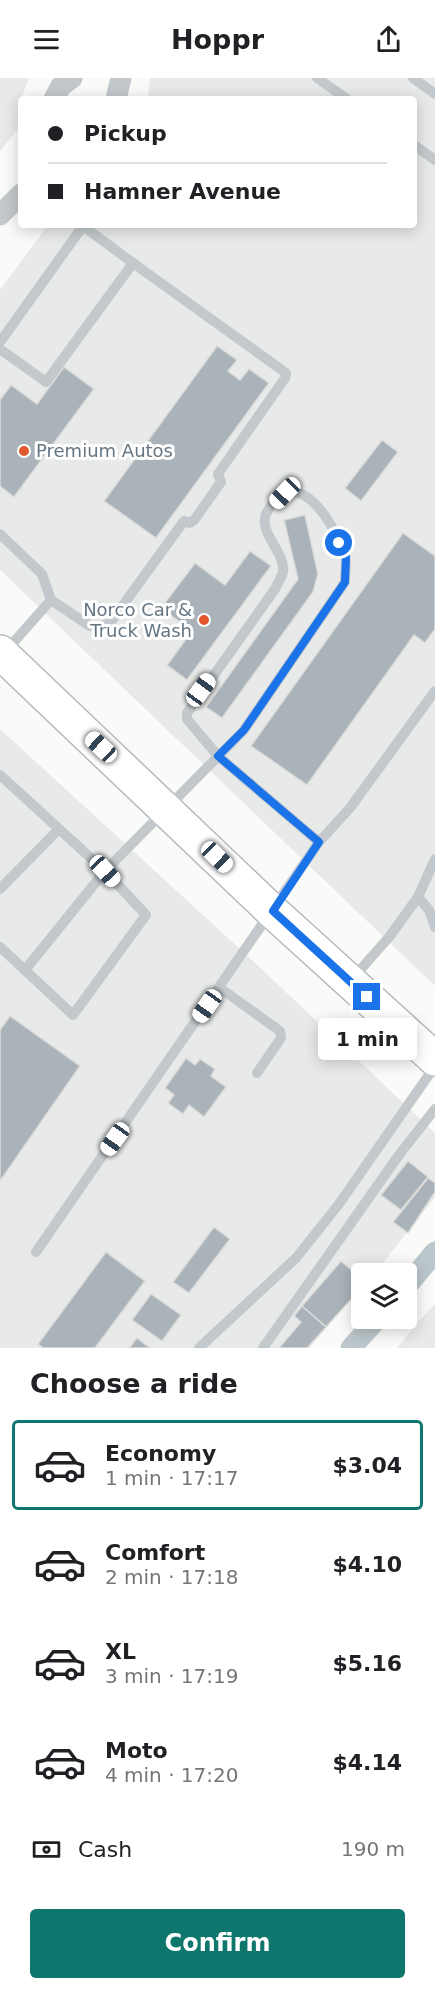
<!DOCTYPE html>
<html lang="en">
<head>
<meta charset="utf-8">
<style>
  body { margin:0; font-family:"DejaVu Sans",sans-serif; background:#f2f2f2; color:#202124; height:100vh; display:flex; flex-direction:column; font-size:22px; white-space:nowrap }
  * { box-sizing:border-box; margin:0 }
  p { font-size:20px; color:#757577 }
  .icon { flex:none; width:33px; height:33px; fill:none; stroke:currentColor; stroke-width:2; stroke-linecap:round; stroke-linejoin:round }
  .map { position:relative; height:1270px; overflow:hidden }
  .drawer { display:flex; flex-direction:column; background:#fff; flex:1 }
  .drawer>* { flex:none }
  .banner { position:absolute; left:18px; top:18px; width:399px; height:132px; border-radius:6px; box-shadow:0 3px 15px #0003; display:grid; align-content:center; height:132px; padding:0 30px; background:#fff }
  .buttons { position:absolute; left:351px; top:1185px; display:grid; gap:12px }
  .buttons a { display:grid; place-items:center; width:66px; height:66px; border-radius:6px; background:#fff; box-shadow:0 3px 15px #0003; font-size:30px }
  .end { position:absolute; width:27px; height:27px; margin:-14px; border:8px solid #1a73e8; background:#fff; box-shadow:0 0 0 3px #fff }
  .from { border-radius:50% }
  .bubble { position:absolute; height:42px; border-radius:6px; background:#fff; box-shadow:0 3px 15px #0003; font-size:20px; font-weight:600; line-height:42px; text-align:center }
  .car { position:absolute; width:18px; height:36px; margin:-18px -9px; border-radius:8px; box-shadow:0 0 4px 2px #0007; background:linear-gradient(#fff 24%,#345 0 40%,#fff 0 76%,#345 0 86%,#fff 0) }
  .banner b { display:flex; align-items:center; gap:21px; height:57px; font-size:22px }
  .banner b+b { border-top:2px solid #e0e0e0 }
  .banner i { width:15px; height:15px; background:#202124 }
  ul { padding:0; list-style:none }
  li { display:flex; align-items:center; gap:18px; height:90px; margin:0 12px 9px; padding:0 18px; border:3px solid transparent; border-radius:6px }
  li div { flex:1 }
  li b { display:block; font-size:22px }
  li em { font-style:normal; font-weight:600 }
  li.current { border-color:#0f766e }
  li>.icon { width:54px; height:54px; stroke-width:1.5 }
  h2 { padding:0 30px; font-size:27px; line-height:72px }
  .pay { display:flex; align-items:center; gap:15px; height:66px; padding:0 30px; font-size:22px }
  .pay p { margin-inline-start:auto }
  .cta { display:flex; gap:12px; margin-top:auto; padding:12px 30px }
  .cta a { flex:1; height:69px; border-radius:6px; background:#0f766e; color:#fff; font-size:24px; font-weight:600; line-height:69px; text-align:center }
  header { display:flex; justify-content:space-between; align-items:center; height:78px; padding:0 30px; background:#fff; font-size:27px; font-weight:600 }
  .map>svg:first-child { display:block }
  .built { fill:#e8e9e9 }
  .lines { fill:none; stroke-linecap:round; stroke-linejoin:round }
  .canal { stroke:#bbc7cb; stroke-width:21 }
  .building { fill:#aab3b9; stroke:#dcdcda; stroke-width:1.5 }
  .primary-casing { stroke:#b5babe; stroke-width:36 }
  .service { stroke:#c3c8cc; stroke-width:10 }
  .minor { stroke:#c3c8cc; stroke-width:21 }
  .primary { stroke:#fff; stroke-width:33 }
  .route { stroke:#1a73e8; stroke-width:8 }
  .poi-dot { fill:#e4572e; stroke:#fff; stroke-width:2 }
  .labels { text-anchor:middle; stroke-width:6; stroke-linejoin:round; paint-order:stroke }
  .poi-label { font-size:18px; fill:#657683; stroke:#fff; text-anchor:start }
</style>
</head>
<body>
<header><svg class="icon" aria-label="menu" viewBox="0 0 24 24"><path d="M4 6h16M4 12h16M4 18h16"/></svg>Hoppr<svg class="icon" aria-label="share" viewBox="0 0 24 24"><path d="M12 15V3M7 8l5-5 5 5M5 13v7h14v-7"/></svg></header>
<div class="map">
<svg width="435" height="1270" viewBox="0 0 435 1270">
  <rect width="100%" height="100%" fill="#fafaf8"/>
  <g class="built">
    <polygon points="0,0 29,0 21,21 17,52 0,73"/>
    <polygon points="150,0 435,0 435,908 0,492 0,212 48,147 414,147 414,21 148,21"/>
    <polygon points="0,651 252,882 435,1055 435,1119 375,1195 362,1196 361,1210 309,1270 0,1270"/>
    <polygon points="435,1226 435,1270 397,1270 418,1244"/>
  </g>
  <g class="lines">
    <g class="canal">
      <polyline points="406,1209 435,1174"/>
      <polyline points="351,1270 378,1240"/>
    </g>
  </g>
  <g class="building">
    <polygon points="217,268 237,282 228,293 240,302 249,291 269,305 156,460 104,423"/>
    <polygon points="64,289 94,311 14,419 0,408 0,322 11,307 37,326"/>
    <polygon points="382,362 398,374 361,423 345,410"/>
    <polygon points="305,437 318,496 313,514 222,640 206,629 298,501 284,442"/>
    <polygon points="403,455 435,478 435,551 425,565 414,557 307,707 251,668"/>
    <polygon points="250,473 271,488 187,602 167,587 192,553 161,530 195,485 225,507"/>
    <polygon points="10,938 80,988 0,1103 0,952"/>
    <polygon points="186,980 195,987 200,981 215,991 211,998 226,1009 204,1039 189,1027 183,1036 168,1025 174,1017 165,1010"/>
    <polygon points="408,1083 428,1099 401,1132 381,1117"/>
    <polygon points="428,1100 435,1105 435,1114 408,1155 393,1144"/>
    <polygon points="214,1149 230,1161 189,1215 173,1204"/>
    <polygon points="106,1174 145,1203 95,1270 43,1270 38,1266"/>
    <polygon points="341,1183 362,1201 362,1209 326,1249 302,1228"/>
    <polygon points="151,1216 181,1237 162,1263 132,1242"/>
    <polygon points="302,1228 326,1249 307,1270 279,1270 301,1244 294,1238"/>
    <polygon points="137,1260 150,1270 129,1270"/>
  </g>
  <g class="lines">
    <g class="primary-casing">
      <polyline id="primary" points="0,574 272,833 435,981"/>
    </g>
    <g class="service">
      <polyline points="317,0 347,21"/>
      <polyline points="413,0 435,16"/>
      <polyline points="414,67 435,82"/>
      <polyline points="0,264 83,148 133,185"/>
      <polyline points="0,271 46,304 133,185 286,295 285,300 218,396 221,404 195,441 190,445 184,443 110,545 100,548 90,548 51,522 42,496 0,456"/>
      <polyline points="4,575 51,522"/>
      <polyline points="0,697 105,793 25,892"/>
      <polyline points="0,811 59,751"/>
      <polyline points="418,819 429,832 435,849"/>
      <path d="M 0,869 L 73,937 L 146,837 L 105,793 L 244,652 L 345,504 C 345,496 347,485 345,477 C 334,446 298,382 267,434 C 256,453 286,474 283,494 C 282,499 277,506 275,511 L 187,635 L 187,641 L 218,678 L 319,764"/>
      <polyline points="352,901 390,858 418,819 435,781"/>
      <polyline points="220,910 280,953 281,960 257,995"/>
      <polyline points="36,1174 319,764 350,730 435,613"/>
      <polyline points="199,1270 296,1180 339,1126 435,988"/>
      <polyline points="263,1270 399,1077 435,1031"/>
    </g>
    <g class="minor">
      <polyline points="54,21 61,8 72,0"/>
      <polyline points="116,21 121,0"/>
      <polyline points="0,137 21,116"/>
    </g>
    <use href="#primary" class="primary"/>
  </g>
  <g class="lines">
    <polyline class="route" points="339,465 346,479 345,504 244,652 218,678 319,764 273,833 367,919"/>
  </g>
  <g class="poi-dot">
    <circle cx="24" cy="373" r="6"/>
    <circle cx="204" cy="542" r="6"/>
  </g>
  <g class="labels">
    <g class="poi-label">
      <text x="36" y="379">Premium Autos</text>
      <text x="192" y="538" text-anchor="end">Norco Car &amp;<tspan x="192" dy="21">Truck Wash</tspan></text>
    </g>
  </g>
</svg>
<div class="buttons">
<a><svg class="icon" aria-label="layers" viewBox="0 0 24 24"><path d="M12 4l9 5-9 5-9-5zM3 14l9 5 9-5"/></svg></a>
</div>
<i class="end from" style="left:339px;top:465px"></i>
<i class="end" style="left:367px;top:919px"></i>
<div class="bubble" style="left:318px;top:940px;width:99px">1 min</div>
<i class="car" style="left:285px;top:415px;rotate:224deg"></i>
<i class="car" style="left:201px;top:612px;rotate:36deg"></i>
<i class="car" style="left:101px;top:669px;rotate:313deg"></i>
<i class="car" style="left:217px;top:779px;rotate:134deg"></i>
<i class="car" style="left:105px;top:793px;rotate:137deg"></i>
<i class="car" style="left:207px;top:928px;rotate:215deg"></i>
<i class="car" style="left:115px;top:1061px;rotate:215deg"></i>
<div class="banner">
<b><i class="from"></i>Pickup</b>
<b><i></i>Hamner Avenue</b>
</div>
</div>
<section class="drawer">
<h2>Choose a ride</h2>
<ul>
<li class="current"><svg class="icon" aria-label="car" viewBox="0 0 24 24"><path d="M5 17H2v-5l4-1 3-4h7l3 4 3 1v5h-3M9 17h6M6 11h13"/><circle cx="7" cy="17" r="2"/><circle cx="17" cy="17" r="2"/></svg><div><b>Economy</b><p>1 min · 17:17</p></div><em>$3.04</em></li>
<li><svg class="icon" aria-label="car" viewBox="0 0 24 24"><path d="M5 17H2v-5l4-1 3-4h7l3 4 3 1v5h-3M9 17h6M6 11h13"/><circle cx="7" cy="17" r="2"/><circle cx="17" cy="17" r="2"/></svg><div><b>Comfort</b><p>2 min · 17:18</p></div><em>$4.10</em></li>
<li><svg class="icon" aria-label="car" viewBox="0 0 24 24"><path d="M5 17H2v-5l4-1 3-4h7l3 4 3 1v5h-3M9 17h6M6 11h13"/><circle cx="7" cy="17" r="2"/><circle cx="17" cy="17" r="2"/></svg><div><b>XL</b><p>3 min · 17:19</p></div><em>$5.16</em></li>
<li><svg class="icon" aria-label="car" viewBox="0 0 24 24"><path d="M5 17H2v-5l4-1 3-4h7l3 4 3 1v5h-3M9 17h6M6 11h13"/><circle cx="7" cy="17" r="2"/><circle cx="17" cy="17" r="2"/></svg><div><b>Moto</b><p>4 min · 17:20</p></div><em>$4.14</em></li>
</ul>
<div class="pay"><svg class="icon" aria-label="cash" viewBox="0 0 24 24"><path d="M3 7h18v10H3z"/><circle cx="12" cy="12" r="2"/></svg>Cash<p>190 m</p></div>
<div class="cta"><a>Confirm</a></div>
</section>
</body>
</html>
